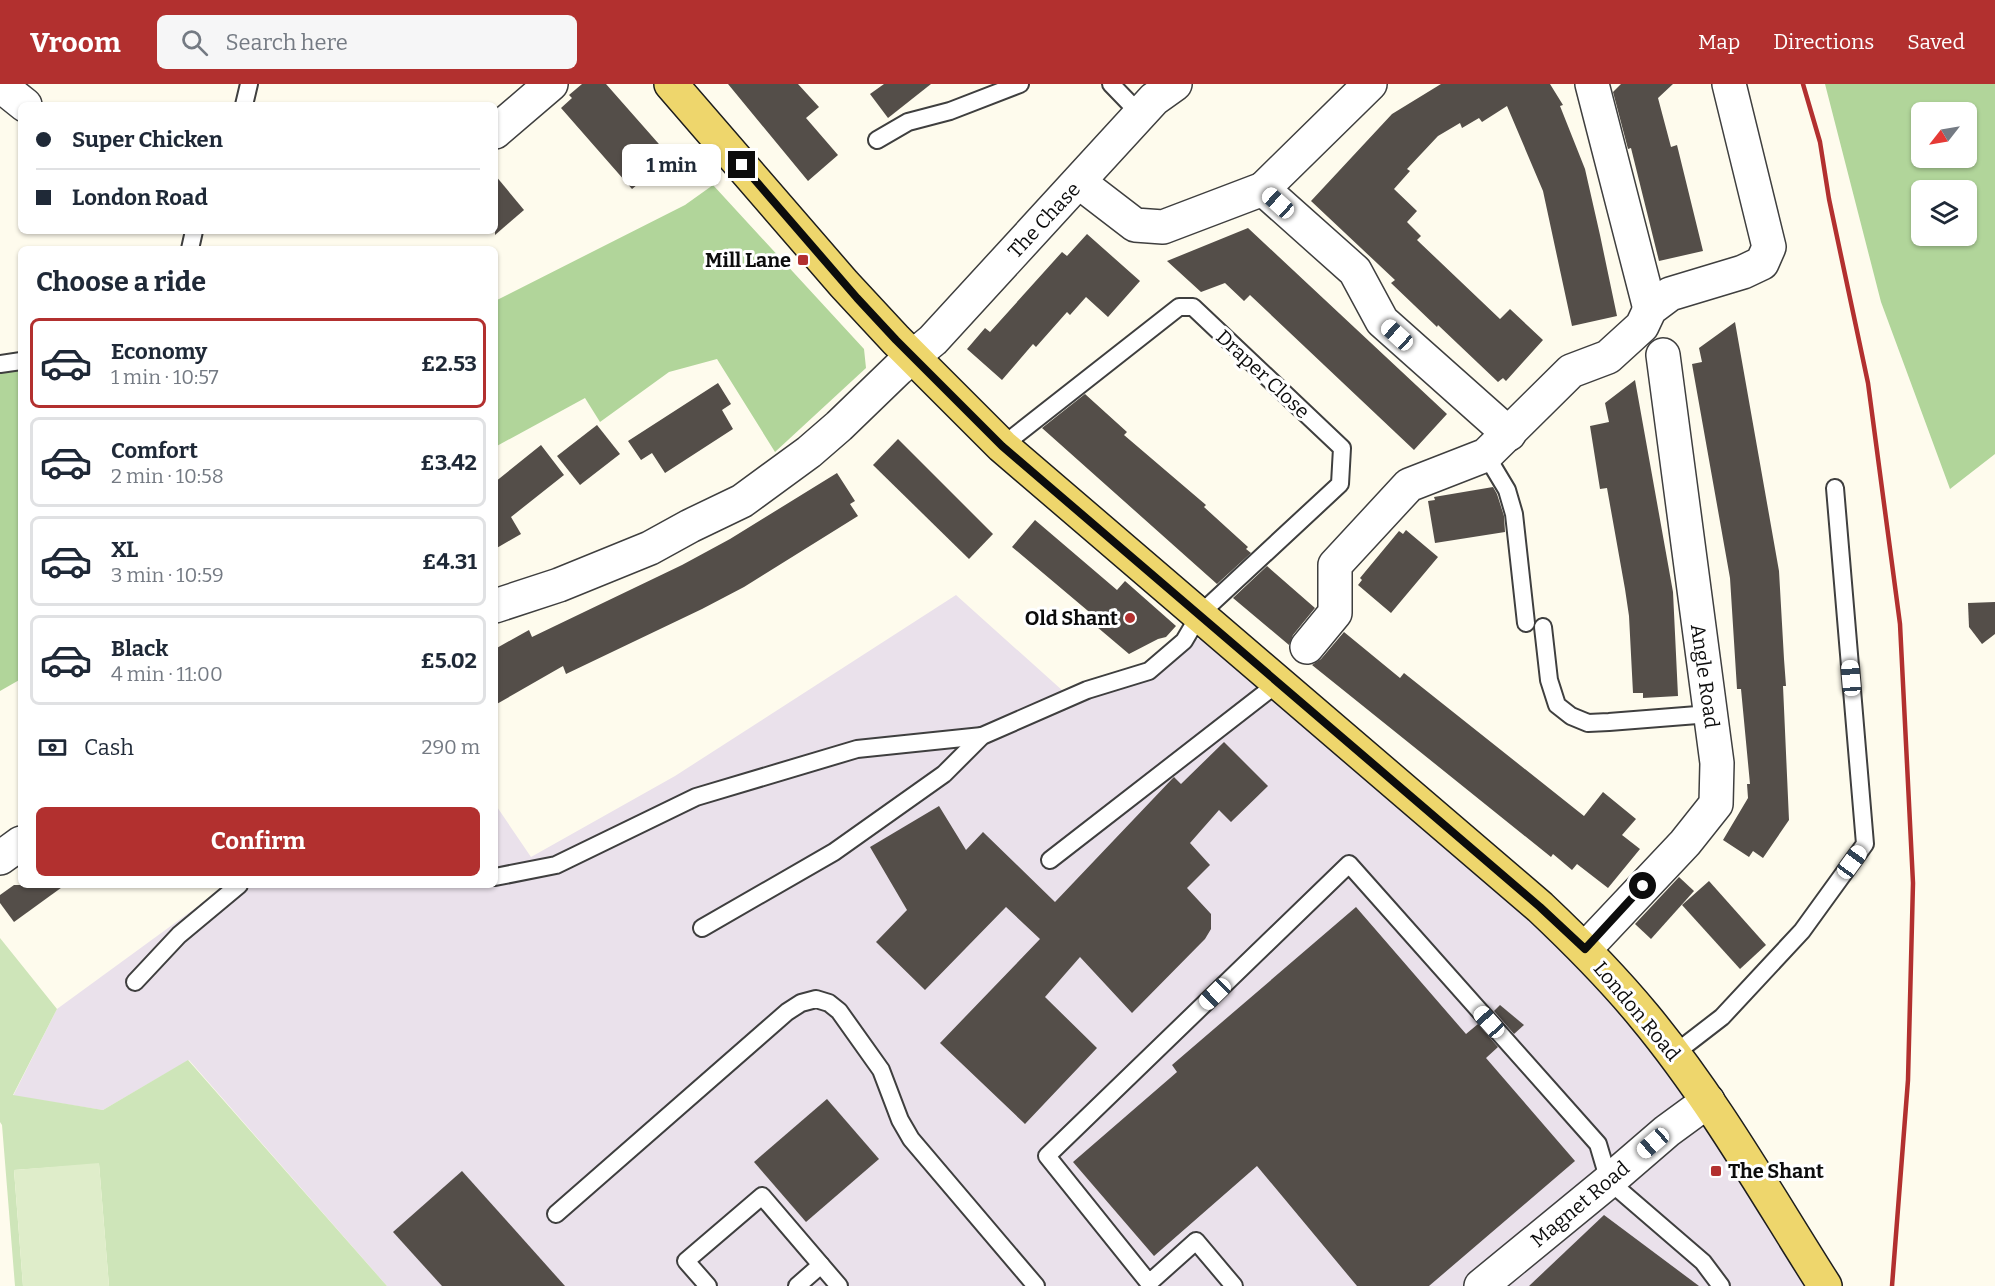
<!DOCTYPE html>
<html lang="en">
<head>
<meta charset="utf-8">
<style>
  body { margin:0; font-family:Bitter,serif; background:#f6f6f7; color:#1f2937; height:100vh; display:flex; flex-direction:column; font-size:22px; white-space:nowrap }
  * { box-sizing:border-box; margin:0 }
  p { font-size:20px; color:#747a83 }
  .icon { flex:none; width:33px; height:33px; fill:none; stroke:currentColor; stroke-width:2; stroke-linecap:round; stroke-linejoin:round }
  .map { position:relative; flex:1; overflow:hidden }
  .details { position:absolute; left:18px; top:162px; width:480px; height:642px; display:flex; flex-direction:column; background:#fff; border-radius:9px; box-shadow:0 2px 4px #0004 }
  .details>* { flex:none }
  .top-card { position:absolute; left:18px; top:18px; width:480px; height:132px; border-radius:9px; box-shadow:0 2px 4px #0004; display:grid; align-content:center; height:132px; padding:0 18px; background:#fff }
  .needle { width:39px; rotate:239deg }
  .tools { position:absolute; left:1911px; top:18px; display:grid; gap:12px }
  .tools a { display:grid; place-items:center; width:66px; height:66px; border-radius:9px; background:#fff; box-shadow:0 2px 4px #0004; font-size:30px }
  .end { position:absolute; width:27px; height:27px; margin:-14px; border:8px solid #0c0c0c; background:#fff; box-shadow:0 0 0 3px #fff }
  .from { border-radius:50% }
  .bubble { position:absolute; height:42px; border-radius:9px; background:#fff; box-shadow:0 2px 4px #0004; font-size:20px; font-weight:700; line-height:42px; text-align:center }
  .car { position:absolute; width:18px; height:36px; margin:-18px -9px; border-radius:8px; box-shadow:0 0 4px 2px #0007; background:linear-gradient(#fff 24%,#345 0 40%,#fff 0 76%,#345 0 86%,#fff 0) }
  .top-card b { display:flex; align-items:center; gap:21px; height:57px; font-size:22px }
  .top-card b+b { border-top:2px solid #e0e1e3 }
  .top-card i { width:15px; height:15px; background:#1f2937 }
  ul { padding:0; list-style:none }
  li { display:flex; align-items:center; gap:18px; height:90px; margin:0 12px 9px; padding:0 6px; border:3px solid #e0e1e3; border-radius:9px }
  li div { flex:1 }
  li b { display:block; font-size:22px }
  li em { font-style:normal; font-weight:700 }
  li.current { border-color:#b2302f }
  li>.icon { width:54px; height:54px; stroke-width:1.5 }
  h2 { padding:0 18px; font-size:27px; line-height:72px }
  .pay { display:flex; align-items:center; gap:15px; height:66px; padding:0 18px; font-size:22px }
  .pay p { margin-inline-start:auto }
  .primary-button { display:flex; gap:12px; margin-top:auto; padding:12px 18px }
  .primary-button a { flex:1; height:69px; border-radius:9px; background:#b2302f; color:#fff; font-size:24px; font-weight:700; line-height:69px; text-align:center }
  header { display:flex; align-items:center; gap:36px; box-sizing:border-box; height:84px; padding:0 30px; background:#b2302f; color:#fff }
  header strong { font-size:28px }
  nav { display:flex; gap:33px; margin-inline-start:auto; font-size:21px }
  .search { width:420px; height:54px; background:#f6f6f7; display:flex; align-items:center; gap:15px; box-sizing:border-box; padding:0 21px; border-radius:9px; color:#747a83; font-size:22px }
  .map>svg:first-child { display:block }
  .industrial { fill:#eae1eb }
  .green { fill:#cee5b9 }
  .forest { fill:#b1d59a; fill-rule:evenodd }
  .pitch { fill:#dfedca }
  .building { fill:#544e49 }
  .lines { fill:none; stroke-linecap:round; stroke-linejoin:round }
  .service-casing { stroke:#3f3f3f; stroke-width:20 }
  .minor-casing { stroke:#3f3f3f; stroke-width:36 }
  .primary-casing { stroke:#1d1d1d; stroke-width:36 }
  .service { stroke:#fff; stroke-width:16 }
  .minor { stroke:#fff; stroke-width:33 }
  .primary { stroke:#eed66c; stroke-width:33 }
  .rail { stroke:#b2302f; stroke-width:4.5 }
  .route { stroke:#0c0c0c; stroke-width:8 }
  .poi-dot { fill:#b2302f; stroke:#fff; stroke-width:2 }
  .labels { text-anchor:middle; stroke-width:6; stroke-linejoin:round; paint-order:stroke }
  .street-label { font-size:20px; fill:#0c0c0c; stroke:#fff }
  .poi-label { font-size:20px; font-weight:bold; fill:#0c0c0c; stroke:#fff; text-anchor:end }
</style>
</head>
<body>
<header>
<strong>Vroom</strong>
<div class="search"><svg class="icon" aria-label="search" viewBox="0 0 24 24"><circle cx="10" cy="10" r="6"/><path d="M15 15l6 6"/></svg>Search here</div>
<nav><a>Map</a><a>Directions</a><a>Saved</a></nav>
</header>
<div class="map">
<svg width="1995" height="1202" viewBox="0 0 1995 1202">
  <rect width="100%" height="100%" fill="#fefbed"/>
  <polygon class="industrial" points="956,511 1063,607 1164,574 1184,554 1229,557 1585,865 1825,1202 387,1202 189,976 103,1026 13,1012 57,925 227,801 495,801 495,720 531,773 675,692"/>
  <polygon class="green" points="0,854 57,925 13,1011 103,1026 188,976 387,1202 109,1202 99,1080 14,1086 23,1202 15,1202 2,1041 0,1038"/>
  <g class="forest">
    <path d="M 1825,0 L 1995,0 L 1995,370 L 1950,405 L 1881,218 ZM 1922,28 L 1966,28 L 1966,74 L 1922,74 ZM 1922,106 L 1966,106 L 1966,152 L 1922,152 Z"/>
    <polygon points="713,101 864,265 866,284 775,368 717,275 669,288 600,338 585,314 495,363 495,217 685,121"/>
    <polygon points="21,281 21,595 0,607 0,284"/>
  </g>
  <polygon class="pitch" points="99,1079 109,1202 23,1202 14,1086"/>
  <g class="building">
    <polygon points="582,0 606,0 673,76 646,99 643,96 632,105 561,24 572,14 569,11"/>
    <polygon points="728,0 798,0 819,23 806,34 838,71 808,97"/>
    <polygon points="884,0 931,0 888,34 870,10"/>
    <polygon points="1441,0 1550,0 1563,21 1560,22 1585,85 1600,151 1617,232 1572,242 1543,107 1507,22 1482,38 1479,34 1462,44 1460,39 1438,52 1407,85 1410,87 1394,105 1417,127 1407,138 1421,152 1417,156 1500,235 1510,225 1543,256 1506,297 1503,294 1498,298 1438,241 1437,243 1391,199 1395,196 1311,117 1392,30"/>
    <polygon points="1621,0 1673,0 1658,14 1671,63 1677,61 1703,167 1659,177 1631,64 1628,65 1613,8"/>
    <polygon points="495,91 524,126 495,151"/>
    <polygon points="1248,144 1447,330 1414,366 1250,211 1244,217 1225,199 1201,208 1167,177"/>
    <polygon points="1087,150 1140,197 1108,233 1086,213 1070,231 1067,228 1036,263 1033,260 1002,296 967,265 985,244 990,248 1062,168 1067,172"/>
    <polygon points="1735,238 1779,487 1784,575 1786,602 1783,602 1789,736 1763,774 1753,767 1749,773 1723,756 1748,714 1747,700 1750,700 1741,605 1737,605 1730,494 1692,280 1702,278 1699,264"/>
    <polygon points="1635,296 1673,508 1678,612 1643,614 1643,609 1633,609 1629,532 1625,505 1607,404 1600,405 1590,342 1609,338 1605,319"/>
    <polygon points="718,299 731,320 722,326 733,345 665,389 652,369 641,376 628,357"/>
    <polygon points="1085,310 1127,348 1124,351 1206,421 1204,423 1248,463 1246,465 1251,469 1217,500 1042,344"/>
    <polygon points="597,341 620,370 580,401 557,372"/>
    <polygon points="898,355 993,450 969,475 873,381"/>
    <polygon points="541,361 564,391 511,433 521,450 495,465 495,398"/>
    <polygon points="837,389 855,417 850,420 858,432 744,503 702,525 566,590 563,582 495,621 495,565 529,546 532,553 682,481 730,455"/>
    <polygon points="1493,403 1497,410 1504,432 1505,448 1435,459 1428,417 1435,416 1434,413"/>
    <polygon points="1035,436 1117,506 1125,497 1176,542 1166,553 1158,555 1129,570 1090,537 1094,532 1012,463"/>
    <polygon points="1406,446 1438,473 1391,529 1358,501 1362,496 1360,494 1399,447 1403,450"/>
    <polygon points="1267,482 1315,524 1293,551 1289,561 1233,514"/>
    <polygon points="1995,518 1995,550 1982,560 1969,543 1968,519"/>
    <polygon points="1344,548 1400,594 1404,589 1584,732 1603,708 1636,735 1622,751 1640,765 1608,804 1577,780 1572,786 1553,770 1551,773 1312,581 1321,575"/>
    <polygon points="1224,658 1268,702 1231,738 1219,726 1190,759 1210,781 1187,804 1211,830 1211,845 1205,855 1132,929 1080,873 1045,913 1097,964 1025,1040 940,959 1040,855 1006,823 925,906 876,858 907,826 870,763 939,722 966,766 983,748 1055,818 1172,695 1174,693 1181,700"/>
    <polygon points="1679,793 1694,807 1651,855 1635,840"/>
    <polygon points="1709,797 1766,861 1740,885 1682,821"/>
    <polygon points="14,801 65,801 14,838 0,819 0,811"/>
    <polygon points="1356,823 1466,950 1478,940 1498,963 1486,974 1575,1077 1429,1202 1357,1202 1257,1082 1154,1172 1073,1078 1177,988 1172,981"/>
    <polygon points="1500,921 1524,941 1514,950 1494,927"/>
    <polygon points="827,1015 879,1075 806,1138 754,1078"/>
    <polygon points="462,1087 565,1202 442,1202 393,1148"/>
    <polygon points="1604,1131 1699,1202 1529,1202"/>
  </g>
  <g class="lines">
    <g class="service-casing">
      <g id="service">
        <polyline points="1111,0 1140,30"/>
        <polyline points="244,21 249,0"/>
        <polyline points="877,56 908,38 950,27 1020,0"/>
        <polyline points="190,165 194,147"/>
        <polyline points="0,280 21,277"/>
        <polyline points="1486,371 1507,406 1514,430 1526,539"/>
        <polyline points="1543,543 1549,596 1557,621 1571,632 1588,639 1609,638 1710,630"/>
        <polyline points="1050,776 1278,599"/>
        <polyline points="495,793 556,781 696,713 857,665 982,652"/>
        <polyline points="702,844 834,768 944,690 982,652 1087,606 1149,587 1184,557 1200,530 1340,400 1342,364 1193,223 1179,223 1002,362"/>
        <polyline points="135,898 179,851 239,801"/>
        <polyline points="1674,970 1722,933 1802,847 1865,760 1835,404"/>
        <polyline points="556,1130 787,928 801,919 816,915 829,919 839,927 881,986 900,1036 911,1055 1036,1202"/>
        <polyline points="708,1202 686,1177 762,1112 839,1202"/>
        <polyline points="797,1202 821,1181"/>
        <polyline points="1234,1202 1196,1157 1149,1199 1047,1072 1349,780 1598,1060 1609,1097 1703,1178 1721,1202"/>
      </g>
    </g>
    <g class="minor-casing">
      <g id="minor">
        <polyline points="1592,0 1650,225"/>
        <polyline points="0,1 25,21"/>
        <polyline points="495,48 551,0"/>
        <polyline points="1079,98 1135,141 1163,143 1263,105 1355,187 1382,237 1509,350"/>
        <polyline points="1263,105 1370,0"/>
        <polyline points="495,522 559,501 650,464 690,442 742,417 809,368 839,342 898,285 933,256 1154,15 1175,0"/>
        <polyline points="1307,563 1335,529 1335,481 1409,401 1486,371 1571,287 1608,273 1642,242 1650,225 1670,210 1743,188 1762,179 1769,163 1729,0"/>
        <polyline points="0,774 21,759"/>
        <polyline points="1585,865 1685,759 1716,720 1717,679 1663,271"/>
        <polyline points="1481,1202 1609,1097 1667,1047 1708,1017"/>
      </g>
    </g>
    <g class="primary-casing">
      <path id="primary" d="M 671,0 L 844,200 L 896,256 L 1002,362 L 1540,823 C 1576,857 1612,893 1644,932 C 1713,1015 1767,1111 1825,1202"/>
    </g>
    <use href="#service" class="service"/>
    <use href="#minor" class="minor"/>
    <use href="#primary" class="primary"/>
    <polyline class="rail" points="1803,0 1820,58 1829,115 1868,299 1900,540 1913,799 1908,996 1892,1202"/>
  </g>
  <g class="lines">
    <polyline class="route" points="742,81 857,214 896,256 1002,362 1540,823 1585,865 1643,802"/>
  </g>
  <g class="poi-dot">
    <rect x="797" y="170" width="12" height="12" rx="3"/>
    <circle cx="1130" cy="534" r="6"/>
    <rect x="1710" y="1081" width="12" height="12" rx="3"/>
  </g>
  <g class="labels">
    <g class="street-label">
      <text transform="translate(1044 136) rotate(-47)" y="7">The Chase</text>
      <text transform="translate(1263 290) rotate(43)" y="7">Draper Close</text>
      <text transform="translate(1705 592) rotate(82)" y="7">Angle Road</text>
      <text transform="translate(1637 927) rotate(50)" y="7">London Road</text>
      <text transform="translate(1580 1120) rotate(-40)" y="7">Magnet Road</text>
    </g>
    <g class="poi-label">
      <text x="791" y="183">Mill Lane</text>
      <text x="1118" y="541">Old Shant</text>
      <text x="1728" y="1094" text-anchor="start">The Shant</text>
    </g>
  </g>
</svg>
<div class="tools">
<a><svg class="needle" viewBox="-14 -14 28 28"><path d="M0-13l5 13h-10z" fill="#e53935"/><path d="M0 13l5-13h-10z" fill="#747a83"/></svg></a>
<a><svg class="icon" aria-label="layers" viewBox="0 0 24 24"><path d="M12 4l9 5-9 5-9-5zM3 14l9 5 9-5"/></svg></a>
</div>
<i class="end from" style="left:1643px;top:802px"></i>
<i class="end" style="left:742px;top:81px"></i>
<div class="bubble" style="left:622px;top:60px;width:99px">1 min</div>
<i class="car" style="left:1278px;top:119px;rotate:312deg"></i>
<i class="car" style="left:1397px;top:251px;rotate:312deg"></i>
<i class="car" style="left:1851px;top:594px;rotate:355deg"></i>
<i class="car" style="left:1852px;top:778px;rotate:36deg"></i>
<i class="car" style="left:1215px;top:910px;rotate:226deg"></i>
<i class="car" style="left:1489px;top:938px;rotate:318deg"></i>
<i class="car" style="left:1653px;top:1059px;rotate:229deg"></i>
<div class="top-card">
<b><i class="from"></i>Super Chicken</b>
<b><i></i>London Road</b>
</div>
<section class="details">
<h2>Choose a ride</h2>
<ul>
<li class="current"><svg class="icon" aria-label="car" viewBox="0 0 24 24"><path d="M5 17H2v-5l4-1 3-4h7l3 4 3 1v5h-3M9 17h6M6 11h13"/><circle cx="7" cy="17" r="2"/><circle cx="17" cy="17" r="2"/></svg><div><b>Economy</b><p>1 min · 10:57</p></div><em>£2.53</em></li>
<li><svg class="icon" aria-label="car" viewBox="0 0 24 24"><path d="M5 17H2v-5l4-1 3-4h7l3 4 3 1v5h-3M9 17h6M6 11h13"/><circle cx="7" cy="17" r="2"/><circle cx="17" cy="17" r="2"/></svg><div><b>Comfort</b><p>2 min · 10:58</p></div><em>£3.42</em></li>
<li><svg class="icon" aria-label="car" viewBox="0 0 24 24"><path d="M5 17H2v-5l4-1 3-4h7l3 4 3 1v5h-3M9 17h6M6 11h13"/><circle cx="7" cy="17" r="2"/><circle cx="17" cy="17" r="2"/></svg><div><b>XL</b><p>3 min · 10:59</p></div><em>£4.31</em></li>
<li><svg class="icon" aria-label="car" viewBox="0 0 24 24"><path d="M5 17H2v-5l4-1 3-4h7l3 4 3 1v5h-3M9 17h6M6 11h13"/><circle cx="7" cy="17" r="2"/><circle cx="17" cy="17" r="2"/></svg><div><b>Black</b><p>4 min · 11:00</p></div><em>£5.02</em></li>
</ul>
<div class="pay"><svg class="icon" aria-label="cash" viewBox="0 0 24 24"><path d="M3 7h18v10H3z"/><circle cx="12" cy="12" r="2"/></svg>Cash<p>290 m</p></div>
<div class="primary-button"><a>Confirm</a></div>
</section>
</div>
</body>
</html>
